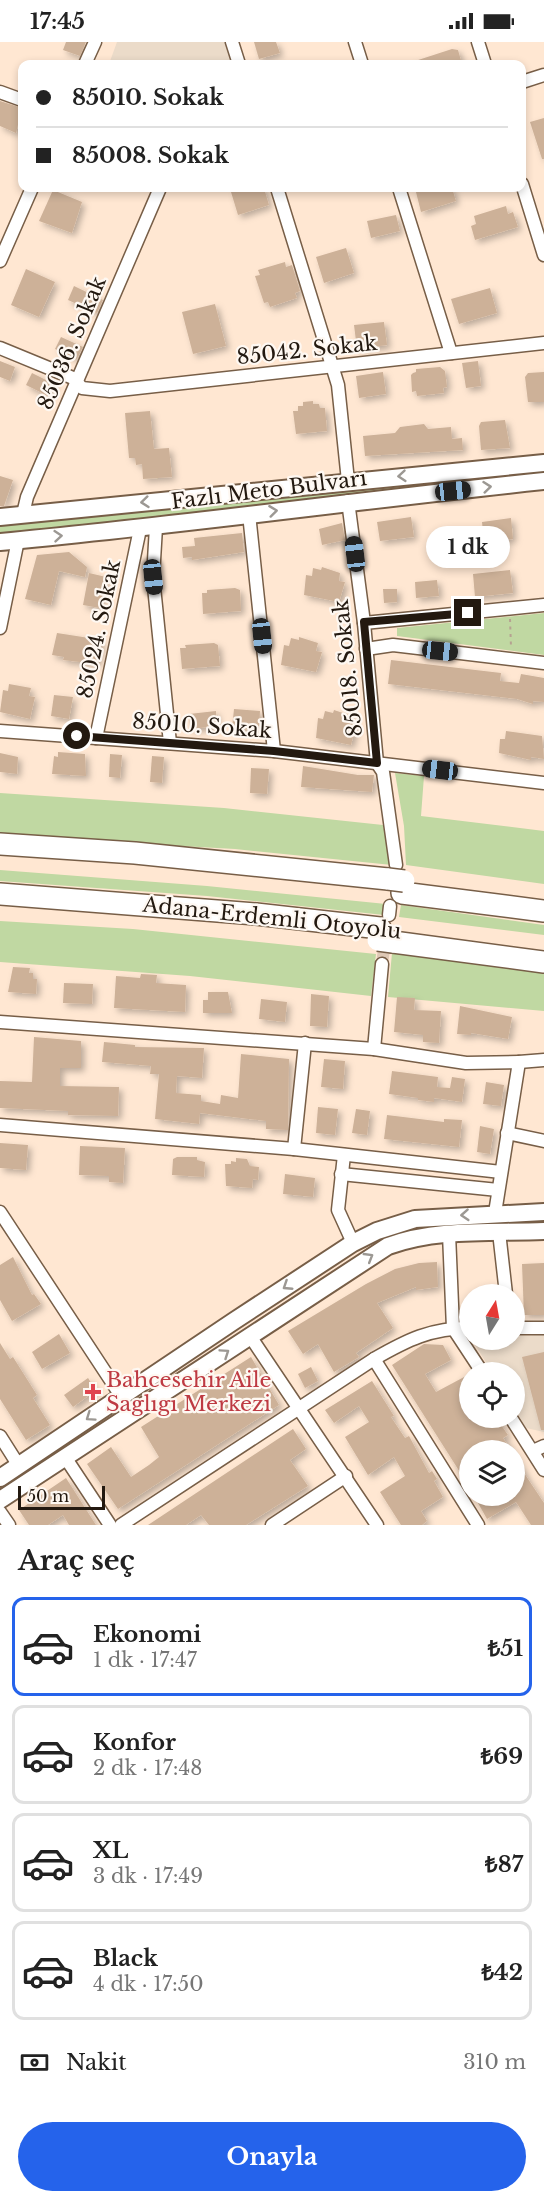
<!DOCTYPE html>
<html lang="tr">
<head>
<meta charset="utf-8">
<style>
  body { margin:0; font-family:"Libre Baskerville",serif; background:#f6f6f6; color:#222; height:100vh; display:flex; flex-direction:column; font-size:22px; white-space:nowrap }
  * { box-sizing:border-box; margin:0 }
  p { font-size:20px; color:#767676 }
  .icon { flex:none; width:33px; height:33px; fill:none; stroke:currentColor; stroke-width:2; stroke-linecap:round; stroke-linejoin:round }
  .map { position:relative; height:1483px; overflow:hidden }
  .drawer { display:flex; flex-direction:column; background:#fff; flex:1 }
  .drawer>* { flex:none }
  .guide { position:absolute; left:18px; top:18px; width:508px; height:132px; border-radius:12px; box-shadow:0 3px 9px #0003; display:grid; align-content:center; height:132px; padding:0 18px; background:#fff }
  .needle { width:39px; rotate:11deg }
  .fabs { position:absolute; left:459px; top:1242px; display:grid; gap:12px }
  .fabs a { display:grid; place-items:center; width:66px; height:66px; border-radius:50%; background:#fff; box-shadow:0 3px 9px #0003; font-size:30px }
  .scale { position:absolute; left:18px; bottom:15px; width:87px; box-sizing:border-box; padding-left:6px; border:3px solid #231910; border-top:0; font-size:16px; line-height:21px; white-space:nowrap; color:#231910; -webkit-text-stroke:4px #fef8f2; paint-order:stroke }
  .end { position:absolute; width:27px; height:27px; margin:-14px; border:8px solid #231910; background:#fff; box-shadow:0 0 0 3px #fff }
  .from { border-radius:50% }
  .bubble { position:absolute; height:42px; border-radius:21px; background:#fff; box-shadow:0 3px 9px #0003; font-size:20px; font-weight:700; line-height:42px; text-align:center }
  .car { position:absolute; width:18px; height:36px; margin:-18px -9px; border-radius:8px; box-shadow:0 0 4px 2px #0007; background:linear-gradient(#222 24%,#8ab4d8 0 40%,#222 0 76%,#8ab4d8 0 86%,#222 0) }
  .guide b { display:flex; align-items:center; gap:21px; height:57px; font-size:22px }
  .guide b+b { border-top:2px solid #e0e0e0 }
  .guide i { width:15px; height:15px; background:#222 }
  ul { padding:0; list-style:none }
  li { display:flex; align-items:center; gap:18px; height:99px; margin:0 12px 9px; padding:0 6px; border:3px solid #e0e0e0; border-radius:12px }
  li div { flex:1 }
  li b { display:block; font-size:22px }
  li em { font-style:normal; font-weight:700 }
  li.active { border-color:#2563eb }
  li>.icon { width:54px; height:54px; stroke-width:1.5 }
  h2 { padding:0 18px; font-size:27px; line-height:72px }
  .pay { display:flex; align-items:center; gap:15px; height:66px; padding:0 18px; font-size:22px }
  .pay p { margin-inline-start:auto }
  .primary-button { display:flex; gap:12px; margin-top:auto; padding:12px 18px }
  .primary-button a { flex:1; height:69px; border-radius:36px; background:#2563eb; color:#fff; font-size:24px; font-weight:700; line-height:69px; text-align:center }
  .status { display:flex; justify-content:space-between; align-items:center; height:42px; padding:0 30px; background:#fff; direction:ltr }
  .status svg { height:16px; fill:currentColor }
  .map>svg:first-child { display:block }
  .education { fill:#ebdbc9 }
  .green { fill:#c0d8a2 }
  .building { fill:#cdb198; filter:url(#shadow) }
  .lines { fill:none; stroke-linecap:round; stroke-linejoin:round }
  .minor-tunnel { stroke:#dec8b5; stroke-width:12; stroke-dasharray:12 6; stroke-linecap:butt }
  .minor-casing { stroke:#775e47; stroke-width:15 }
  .secondary-casing { stroke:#775e47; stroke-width:20 }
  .motorway-casing { stroke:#775e47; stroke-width:24 }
  .path { stroke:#b5a291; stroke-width:2; stroke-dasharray:3 4.5; stroke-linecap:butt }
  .minor { stroke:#fff; stroke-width:12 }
  .secondary { stroke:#fff; stroke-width:16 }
  .motorway { stroke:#fff; stroke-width:21 }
  .motorway-bridge-casing { stroke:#775e47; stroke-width:24; stroke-linecap:butt }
  .motorway-bridge { stroke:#fff; stroke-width:21 }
  .oneway { stroke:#9c9893 }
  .route { stroke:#231910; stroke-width:8 }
  .health-dot { fill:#e0444e; stroke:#fef8f2; stroke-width:2 }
  .labels { text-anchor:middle; stroke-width:4.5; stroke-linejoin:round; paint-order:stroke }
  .street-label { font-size:21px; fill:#231910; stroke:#fef8f2 }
  .health-label { font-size:21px; fill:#be3a42; stroke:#fef8f2; text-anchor:start }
</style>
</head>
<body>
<div class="status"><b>17:45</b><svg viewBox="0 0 49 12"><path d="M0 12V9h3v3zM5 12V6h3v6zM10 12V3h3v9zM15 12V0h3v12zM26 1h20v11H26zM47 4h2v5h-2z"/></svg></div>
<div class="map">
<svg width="544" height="1483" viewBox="0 0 544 1483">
  <defs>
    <filter id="shadow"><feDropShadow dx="3.5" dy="3.5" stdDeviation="3" flood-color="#0004"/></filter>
  </defs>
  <rect width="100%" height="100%" fill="#ffe7d2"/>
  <g class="education">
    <polygon points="117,0 226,0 234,22 109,22"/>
    <polygon points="544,1293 544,1390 526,1386 515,1367 514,1330 492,1330 472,1298 514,1298 515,1294"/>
  </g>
  <g class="green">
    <polygon points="544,428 544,433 329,455 129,481 0,493 0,483 127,467"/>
    <polygon points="544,571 544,613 397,594 397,586"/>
    <polygon points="395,731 424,734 421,774 544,789 544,842 406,823 404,784"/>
    <polygon points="0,751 224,766 383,783 392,823 235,807 0,794"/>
    <polygon points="0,828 207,844 386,862 384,873 207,854 0,839"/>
    <polygon points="401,863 544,883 544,893 399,875"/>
    <polygon points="0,879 133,887 376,912 371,954 190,934 0,920"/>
    <polygon points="392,911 544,928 544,969 388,955"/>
  </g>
  <g class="building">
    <polygon points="66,0 86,0 80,14 63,8"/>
    <polygon points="254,0 276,0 280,11 259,17"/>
    <polygon points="452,7 458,8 462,22 413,22 412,20"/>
    <polygon points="0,59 22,66 16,91 0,84"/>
    <polygon points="544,76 544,117 542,117 530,80"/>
    <polygon points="235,146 264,146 269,163 238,173 231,150 236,148"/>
    <polygon points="415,146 452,146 456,159 421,170"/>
    <polygon points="53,148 82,160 72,191 39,179"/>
    <polygon points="506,164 508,172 513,170 518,185 475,198 471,184 476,182 474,174"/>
    <polygon points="396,173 400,189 371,196 367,179"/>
    <polygon points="346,206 354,231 324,241 316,215"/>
    <polygon points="285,220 286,225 292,223 300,249 295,251 297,256 270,265 268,260 264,261 255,234 260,233 258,228"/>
    <polygon points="26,227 55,240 39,275 11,263"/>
    <polygon points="74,244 103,258 97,271 68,258"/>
    <polygon points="490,246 497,271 459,282 451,257"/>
    <polygon points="215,262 226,304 193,312 182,270"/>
    <polygon points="384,280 387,303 357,307 354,283"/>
    <polygon points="61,295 83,305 77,317 55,307"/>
    <polygon points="0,319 15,325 10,339 0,335"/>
    <polygon points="478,319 481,344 466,346 462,321"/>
    <polygon points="440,325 445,329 447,345 443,346 444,351 417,354 416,349 412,350 411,333 413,331 416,330 416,327"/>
    <polygon points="383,330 386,352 359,356 356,334"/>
    <polygon points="544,330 544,360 528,360 525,335 528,331"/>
    <polygon points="32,331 54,342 48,354 26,343"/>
    <polygon points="313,359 313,362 319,362 320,366 325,366 327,389 296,392 293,369 298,369 298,364 303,364 303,360"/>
    <polygon points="150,369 154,407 169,406 172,435 143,437 142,422 136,423 135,416 129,416 125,371"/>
    <polygon points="505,378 510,406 481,408 479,384 481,380"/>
    <polygon points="424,382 428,387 451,385 452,397 462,396 463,408 365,414 363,394 395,391 400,385"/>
    <polygon points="0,434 13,438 4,464 0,464"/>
    <polygon points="411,475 414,495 380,499 377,480"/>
    <polygon points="511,476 513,497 484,501 482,480"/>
    <polygon points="342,481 345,498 322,503 319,487"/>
    <polygon points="242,491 244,510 192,518 192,515 183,516 182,505 195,504 194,496"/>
    <polygon points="69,510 87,525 85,535 59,529 51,563 25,557 37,513"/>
    <polygon points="322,525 340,531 339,539 345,540 339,560 304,553 306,533 312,534 313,526 321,528"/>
    <polygon points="510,528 513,551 475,555 473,532"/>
    <polygon points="89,531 106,535 100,566 83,563"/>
    <polygon points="437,538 439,554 416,556 415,540"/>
    <polygon points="235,546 240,548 241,569 203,572 202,551 207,551 207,548"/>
    <polygon points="383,547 397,547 397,560 384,561"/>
    <polygon points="57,591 102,598 97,622 63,618 64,615 52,613"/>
    <polygon points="299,595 318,601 316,609 322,610 316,630 281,623 284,603 289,604 291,596 299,598"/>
    <polygon points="214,601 218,603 220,624 182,627 180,606 186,606 185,603"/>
    <polygon points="391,618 501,631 500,639 519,641 521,632 544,636 544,660 533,659 533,662 517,657 388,642"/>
    <polygon points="9,642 31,646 29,654 35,655 30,677 0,670 3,648 8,649"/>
    <polygon points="54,653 73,655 69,677 51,674"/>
    <polygon points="234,667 260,669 259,688 232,686"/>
    <polygon points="334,668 352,674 350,682 356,683 351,703 316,696 318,676 323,677 325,669 333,671"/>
    <polygon points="216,669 217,684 190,687 189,672"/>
    <polygon points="506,689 542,694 544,717 531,715 531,718 499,711 500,697 505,697"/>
    <polygon points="58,710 85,712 86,734 52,732 54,714 58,715"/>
    <polygon points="0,711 18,715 17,732 0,730"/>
    <polygon points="110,712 122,713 120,736 109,735"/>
    <polygon points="152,714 164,715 162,741 150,740"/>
    <polygon points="303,724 358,733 374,733 372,750 301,745"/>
    <polygon points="251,726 269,727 267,752 250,751"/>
    <polygon points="13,925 30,926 29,931 33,931 33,937 37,937 36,952 8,950"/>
    <polygon points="141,932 157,933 156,941 186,943 185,970 114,966 116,934 140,936"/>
    <polygon points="64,941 93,942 92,962 63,961"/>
    <polygon points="208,950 228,950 232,971 203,971 203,958 208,958"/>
    <polygon points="311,952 329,954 327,985 310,984"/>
    <polygon points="397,955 415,956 414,968 441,969 439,1001 423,1000 423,993 394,990"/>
    <polygon points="261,957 287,960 285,980 259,977"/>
    <polygon points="460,964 512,975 508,997 471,991 471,993 457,992"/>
    <polygon points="34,995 81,999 81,1026 60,1026 60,1044 119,1045 118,1074 68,1073 68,1069 0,1066 0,1039 32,1040"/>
    <polygon points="104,1000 135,1003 135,1005 204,1006 202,1036 177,1034 176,1051 201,1053 201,1059 220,1062 221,1053 238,1056 241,1012 289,1017 288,1088 266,1087 266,1079 200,1071 199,1082 155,1077 159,1032 150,1032 151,1024 102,1020"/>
    <polygon points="324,1017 345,1019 343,1047 321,1045"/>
    <polygon points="392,1029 438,1035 437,1045 450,1046 452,1035 465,1037 462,1060 434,1056 434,1060 418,1058 418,1056 389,1052"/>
    <polygon points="486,1040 504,1043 501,1064 483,1062"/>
    <polygon points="318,1065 338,1067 335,1093 316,1091"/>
    <polygon points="356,1067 370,1069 367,1093 352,1091"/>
    <polygon points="387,1073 444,1080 444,1077 462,1078 459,1105 384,1097"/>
    <polygon points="480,1084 494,1087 490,1112 477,1110"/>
    <polygon points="0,1101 28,1103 26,1128 0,1126"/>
    <polygon points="80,1104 125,1106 123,1141 109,1140 109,1134 79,1133"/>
    <polygon points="177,1115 197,1115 197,1118 205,1120 204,1135 172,1133 173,1117"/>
    <polygon points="236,1116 247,1117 250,1124 259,1125 258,1138 253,1137 252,1146 226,1144 225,1122 231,1122 231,1119 236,1120"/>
    <polygon points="285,1132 315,1136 313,1155 283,1152"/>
    <polygon points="13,1215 32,1253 34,1252 41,1262 12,1279 0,1258 0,1223"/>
    <polygon points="437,1220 438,1245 416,1248 416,1245 377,1261 393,1286 356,1311 359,1315 334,1330 318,1302 303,1312 288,1289 366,1242 395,1227 419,1221"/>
    <polygon points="544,1221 544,1273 524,1273 522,1222"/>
    <polygon points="59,1292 70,1311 42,1327 32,1310"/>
    <polygon points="0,1301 10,1317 13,1315 37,1353 33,1356 50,1383 26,1398 0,1357"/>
    <polygon points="424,1302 443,1303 451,1318 425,1332 436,1350 466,1334 470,1341 470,1376 496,1376 508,1393 503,1396 511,1408 470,1408 470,1446 392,1323"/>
    <polygon points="544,1310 544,1388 541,1388 522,1315"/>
    <polygon points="251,1315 279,1363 118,1467 87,1422 111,1405 131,1435 149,1423 159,1415 141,1385"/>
    <polygon points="311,1325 318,1339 305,1346 298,1332"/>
    <polygon points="88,1336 96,1348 73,1365 64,1353"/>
    <polygon points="372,1339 394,1374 391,1375 405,1396 409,1394 429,1431 432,1429 437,1437 434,1439 443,1455 421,1469 427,1479 422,1483 401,1483 380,1450 405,1434 394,1415 368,1433 345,1395 369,1380 359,1364 334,1381 325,1368"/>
    <polygon points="293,1387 306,1407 290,1418 308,1444 246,1483 209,1483 201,1473 186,1483 148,1483"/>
    <polygon points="514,1416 544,1461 544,1483 531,1483 516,1460 487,1477 478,1461 491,1454 514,1454"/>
    <polygon points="66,1436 96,1483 69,1483 63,1473 48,1483 29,1483 19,1468"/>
  </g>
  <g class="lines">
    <polyline class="minor-tunnel" points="382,922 386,893"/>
    <g class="minor-casing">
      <g id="minor">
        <polyline points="232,0 239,22"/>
        <polyline points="355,0 362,22"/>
        <polyline points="478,0 485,22"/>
        <polyline points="85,22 95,0"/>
        <polyline points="522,40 544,33"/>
        <polyline points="0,50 22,58"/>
        <polyline points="522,142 544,213"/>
        <polyline points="277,146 338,343 348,439"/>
        <polyline points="399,146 451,311"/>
        <polyline points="0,219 32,146"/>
        <polyline points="0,306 73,336 82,346 110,349 544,301"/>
        <polyline points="348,459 364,581 377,721 383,730 396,823"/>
        <polyline points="23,472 27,455 160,146"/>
        <polyline points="249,472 274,709"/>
        <polyline points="156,485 153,535 170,701"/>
        <polyline points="364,581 544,563"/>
        <polyline points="0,586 18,498"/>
        <polyline points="366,607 393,603 544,621"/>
        <polyline points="0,689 274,709 544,741"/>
        <polyline points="96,696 140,487"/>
        <polyline points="389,873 390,864"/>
        <polyline points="0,980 374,1007 466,1021 519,1020 495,1171"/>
        <polyline points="374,1007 382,922"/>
        <polyline points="519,1020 544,1018"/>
        <polyline points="0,1083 294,1107 501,1130"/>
        <polyline points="507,1091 544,1099"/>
        <polyline points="294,1107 305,1001"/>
        <polyline points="344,1113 338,1168 353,1201"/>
        <polyline points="341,1132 498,1148"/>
        <polyline points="0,1170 121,1354"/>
        <polyline points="499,1190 506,1252"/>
        <polyline points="449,1192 453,1286 482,1330"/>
        <polyline points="514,1286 544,1286"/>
        <polyline points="250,1294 377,1483"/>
        <polyline points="374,1317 478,1483"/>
        <polyline points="511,1376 544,1428"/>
        <polyline points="0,1394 19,1424"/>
        <polyline points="533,1409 544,1404"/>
        <polyline points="65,1415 110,1483"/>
        <polyline points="0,1470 9,1483"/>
        <path d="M 121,1483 L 374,1317 C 407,1298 431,1286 470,1286"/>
        <polyline points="272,1483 346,1434"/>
      </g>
    </g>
    <g class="secondary-casing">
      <g id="secondary">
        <polyline points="0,475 544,421"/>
        <path d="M 0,500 C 182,483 362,458 544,439"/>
        <polyline points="0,1436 234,1279 353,1201 377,1189 415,1177 544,1170"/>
        <path d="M 0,1458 L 388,1204 C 437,1186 493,1191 544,1189"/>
      </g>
    </g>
    <g class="motorway-casing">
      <g id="motorway">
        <polyline points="0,802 135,811 388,837"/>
        <polyline points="402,851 544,869"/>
        <polyline points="0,852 256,872 380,886"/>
        <polyline points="393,900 544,920"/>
      </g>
    </g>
    <polyline class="path" points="510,577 511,605"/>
    <use href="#minor" class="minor"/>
    <use href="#secondary" class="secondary"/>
    <use href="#motorway" class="motorway"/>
    <g class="motorway-bridge-casing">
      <g id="motorway-bridge">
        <polyline points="388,837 404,839"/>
        <polyline points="378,898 393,900"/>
      </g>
    </g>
    <use href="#motorway-bridge" class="motorway-bridge"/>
  </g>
  <defs><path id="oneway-chevron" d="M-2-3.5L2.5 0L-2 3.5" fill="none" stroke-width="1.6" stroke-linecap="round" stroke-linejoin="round" transform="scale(1.5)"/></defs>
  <g class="oneway">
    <use href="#oneway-chevron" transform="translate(402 434) rotate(175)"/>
    <use href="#oneway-chevron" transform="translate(487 445) rotate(-6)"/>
    <use href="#oneway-chevron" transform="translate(145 460) rotate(174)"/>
    <use href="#oneway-chevron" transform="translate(273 469) rotate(-7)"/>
    <use href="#oneway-chevron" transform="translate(58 494) rotate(-5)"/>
    <use href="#oneway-chevron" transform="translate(465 1173) rotate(176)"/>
    <use href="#oneway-chevron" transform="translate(369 1215) rotate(-31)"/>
    <use href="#oneway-chevron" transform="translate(287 1244) rotate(147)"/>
    <use href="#oneway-chevron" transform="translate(225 1311) rotate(-34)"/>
    <use href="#oneway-chevron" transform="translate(90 1375) rotate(145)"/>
  </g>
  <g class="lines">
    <polyline class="route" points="77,694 274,709 377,721 364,580 468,571"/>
  </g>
  <path class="health-dot" d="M90 1341h6v6h6v6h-6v6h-6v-6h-6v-6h6z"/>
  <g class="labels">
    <g class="street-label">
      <text transform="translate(72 301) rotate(-67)" y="7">85036. Sokak</text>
      <text transform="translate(307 308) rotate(-6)" y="7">85042. Sokak</text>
      <text transform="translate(269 448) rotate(-7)" y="7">Fazlı Meto Bulvarı</text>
      <text transform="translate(99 587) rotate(-78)" y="7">85024. Sokak</text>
      <text transform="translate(348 626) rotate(-96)" y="7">85018. Sokak</text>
      <text transform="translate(202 684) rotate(4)" y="7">85010. Sokak</text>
      <text transform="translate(272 876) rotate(6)" y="7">Adana-Erdemli Otoyolu</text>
    </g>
    <g class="health-label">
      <text x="106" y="1345">Bahcesehir Aile<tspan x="106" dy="24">Saglıgı Merkezi</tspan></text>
    </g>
  </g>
</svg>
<div class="fabs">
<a><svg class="needle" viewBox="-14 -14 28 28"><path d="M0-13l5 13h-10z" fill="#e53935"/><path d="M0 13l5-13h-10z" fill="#767676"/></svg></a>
<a><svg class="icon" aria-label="locate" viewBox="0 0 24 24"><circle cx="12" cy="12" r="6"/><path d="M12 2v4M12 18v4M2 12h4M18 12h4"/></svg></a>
<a><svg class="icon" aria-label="layers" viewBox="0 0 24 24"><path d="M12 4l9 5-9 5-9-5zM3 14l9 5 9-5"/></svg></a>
</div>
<div class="scale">50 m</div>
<i class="end from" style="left:77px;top:694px"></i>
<i class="end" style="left:468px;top:571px"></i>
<div class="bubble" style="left:426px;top:484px;width:84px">1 dk</div>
<i class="car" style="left:453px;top:449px;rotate:84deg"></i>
<i class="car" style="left:355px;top:512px;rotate:353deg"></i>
<i class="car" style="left:153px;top:535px;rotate:174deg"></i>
<i class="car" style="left:262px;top:594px;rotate:174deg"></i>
<i class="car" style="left:440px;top:609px;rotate:96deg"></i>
<i class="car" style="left:440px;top:728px;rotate:277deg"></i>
<div class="guide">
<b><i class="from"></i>85010. Sokak</b>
<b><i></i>85008. Sokak</b>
</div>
</div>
<section class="drawer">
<h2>Araç seç</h2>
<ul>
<li class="active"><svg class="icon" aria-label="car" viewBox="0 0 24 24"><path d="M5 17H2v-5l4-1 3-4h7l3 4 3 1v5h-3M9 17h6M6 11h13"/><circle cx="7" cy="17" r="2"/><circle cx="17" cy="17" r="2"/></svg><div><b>Ekonomi</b><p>1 dk · 17:47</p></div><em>₺51</em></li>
<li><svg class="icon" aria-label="car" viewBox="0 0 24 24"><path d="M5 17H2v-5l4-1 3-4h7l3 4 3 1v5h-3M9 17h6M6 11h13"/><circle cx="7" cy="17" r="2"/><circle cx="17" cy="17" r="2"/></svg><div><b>Konfor</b><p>2 dk · 17:48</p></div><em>₺69</em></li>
<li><svg class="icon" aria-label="car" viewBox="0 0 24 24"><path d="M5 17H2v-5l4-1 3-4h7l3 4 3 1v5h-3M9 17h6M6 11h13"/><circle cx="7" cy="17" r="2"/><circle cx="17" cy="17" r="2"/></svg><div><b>XL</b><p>3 dk · 17:49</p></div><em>₺87</em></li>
<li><svg class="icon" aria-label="car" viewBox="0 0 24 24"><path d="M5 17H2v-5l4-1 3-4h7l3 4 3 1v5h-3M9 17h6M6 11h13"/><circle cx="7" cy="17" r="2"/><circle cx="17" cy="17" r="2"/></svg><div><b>Black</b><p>4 dk · 17:50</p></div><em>₺42</em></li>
</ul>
<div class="pay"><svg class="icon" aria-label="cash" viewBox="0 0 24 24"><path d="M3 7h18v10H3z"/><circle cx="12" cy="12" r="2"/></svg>Nakit<p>310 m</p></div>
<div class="primary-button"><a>Onayla</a></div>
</section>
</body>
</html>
